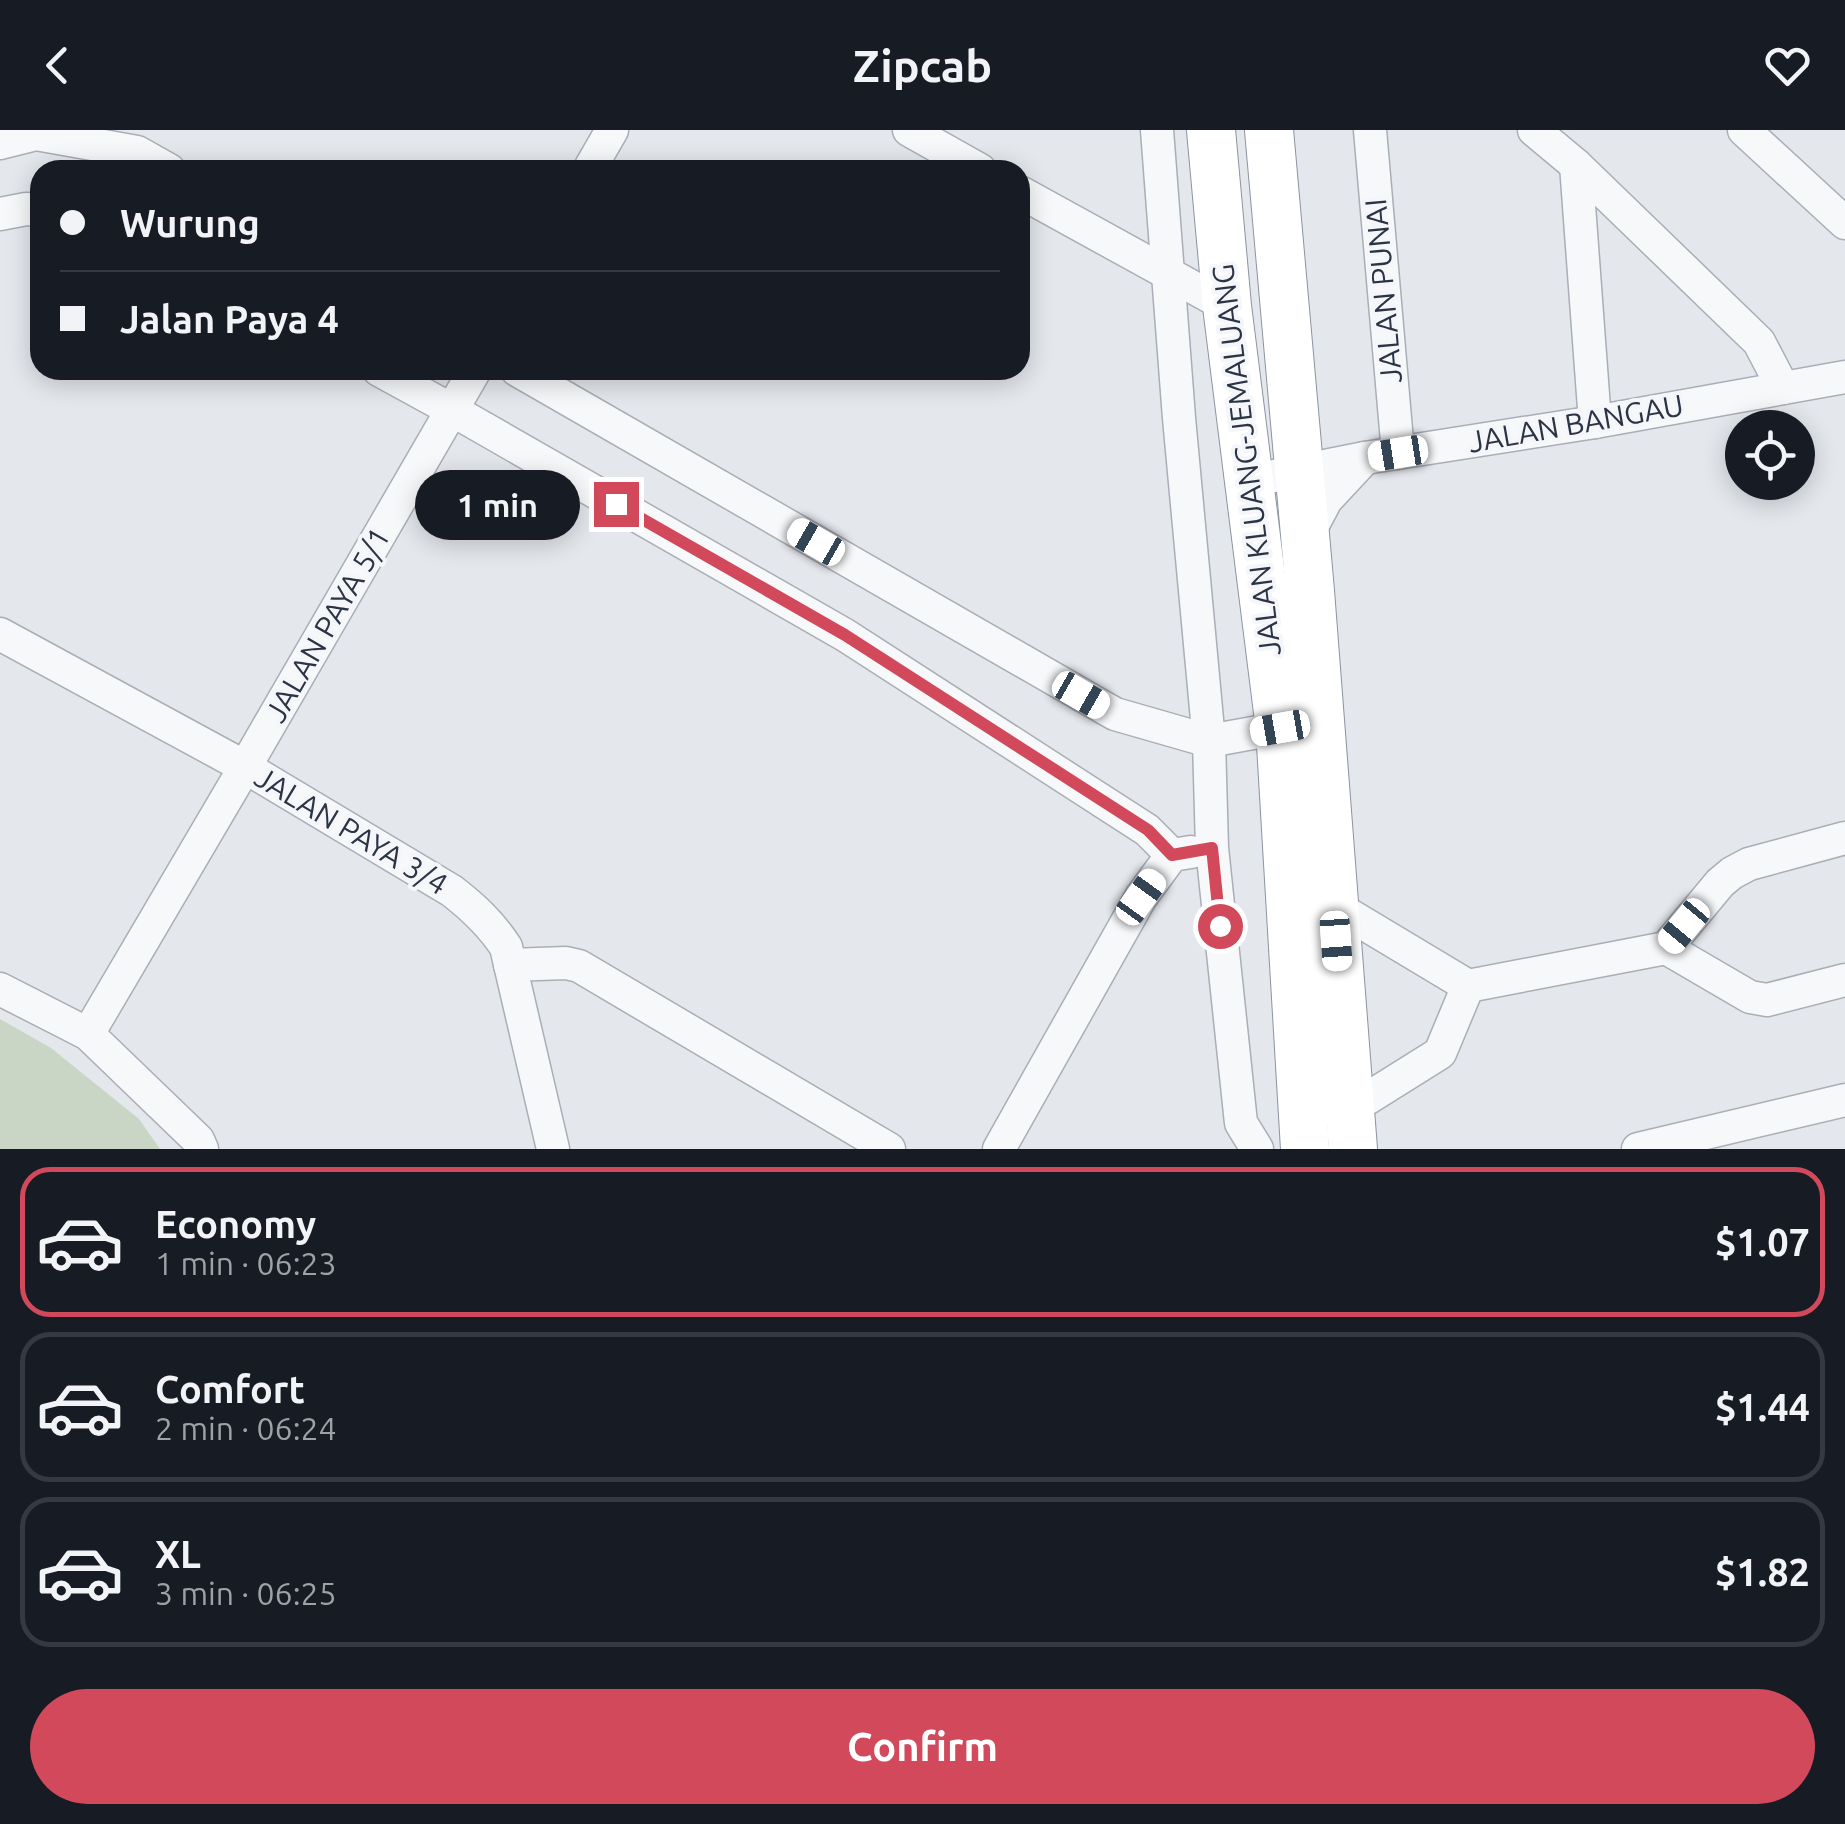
<!DOCTYPE html>
<html lang="en">
<head>
<meta charset="utf-8">
<style>
  body { margin:0; font-family:Ubuntu,sans-serif; background:#242831; color:#f1f3f6; height:100vh; display:flex; flex-direction:column; font-size:38px; white-space:nowrap }
  * { box-sizing:border-box; margin:0 }
  p { font-size:32px; color:#9ea1a6 }
  .icon { flex:none; width:55px; height:55px; fill:none; stroke:currentColor; stroke-width:2; stroke-linecap:round; stroke-linejoin:round }
  .map { position:relative; height:1019px; overflow:hidden }
  .panel { display:flex; flex-direction:column; background:#171b24; flex:1 }
  .panel>* { flex:none }
  .top-card { position:absolute; left:30px; top:30px; width:1000px; height:220px; border-radius:30px; box-shadow:0 5px 25px #0003; display:grid; align-content:center; height:220px; padding:0 30px; background:#171b24 }
  .controls { position:absolute; left:1725px; top:280px; display:grid; gap:20px }
  .controls a { display:grid; place-items:center; width:90px; height:90px; border-radius:50%; background:#171b24; box-shadow:0 5px 25px #0003; font-size:50px }
  .end { position:absolute; width:45px; height:45px; margin:-22px; border:12px solid #d1495b; background:#fff; box-shadow:0 0 0 5px #fff }
  .from { border-radius:50% }
  .bubble { position:absolute; height:70px; border-radius:35px; background:#171b24; box-shadow:0 5px 25px #0003; font-size:32px; font-weight:600; line-height:70px; text-align:center }
  .car { position:absolute; width:30px; height:60px; margin:-30px -15px; border-radius:12px; box-shadow:0 0 8px 2px #0007; background:linear-gradient(#fff 24%,#345 0 40%,#fff 0 76%,#345 0 86%,#fff 0) }
  .top-card b { display:flex; align-items:center; gap:35px; height:95px; font-size:38px }
  .top-card b+b { border-top:2px solid #363941 }
  .top-card i { width:25px; height:25px; background:#f1f3f6 }
  ul { padding:18px 0 0; list-style:none }
  li { display:flex; align-items:center; gap:30px; height:150px; margin:0 20px 15px; padding:0 10px; border:5px solid #363941; border-radius:30px }
  li div { flex:1 }
  li b { display:block; font-size:38px }
  li em { font-style:normal; font-weight:600 }
  li.selected { border-color:#d1495b }
  li>.icon { width:90px; height:90px; stroke-width:1.5 }
  .cta { display:flex; gap:20px; margin-top:auto; padding:20px 30px }
  .cta a { flex:1; height:115px; border-radius:60px; background:#d1495b; color:#fff; font-size:40px; font-weight:600; line-height:115px; text-align:center }
  header { display:flex; justify-content:space-between; align-items:center; height:130px; padding:0 30px; background:#171b24; font-size:45px; font-weight:600 }
  .map>svg:first-child { display:block }
  .garden { fill:#c9d6c5 }
  .lines { fill:none; stroke-linecap:round; stroke-linejoin:round }
  .minor-casing { stroke:#a9aeb7; stroke-width:35 }
  .highway-casing { stroke:#8b94a3; stroke-width:50 }
  .minor { stroke:#f7f8fa; stroke-width:32 }
  .highway { stroke:#fff; stroke-width:48 }
  .route { stroke:#d1495b; stroke-width:12 }
  .labels { text-anchor:middle; stroke-width:8; stroke-linejoin:round; paint-order:stroke }
  .street-label { font-size:30px; fill:#2b3445; stroke:#f4f6f9 }
</style>
</head>
<body>
<header><svg class="icon" aria-label="back" viewBox="0 0 24 24"><path d="M15 5l-7 7 7 7"/></svg>Zipcab<svg class="icon" aria-label="heart" viewBox="0 0 24 24"><path d="M12 20l-8-8c-3-5 5-10 8-4 3-6 11-1 8 4z"/></svg></header>
<div class="map">
<svg width="1845" height="1019" viewBox="0 0 1845 1019">
  <rect width="100%" height="100%" fill="#e4e7ec"/>
  <polygon class="garden" points="0,889 51,918 139,989 160,1019 0,1019"/>
  <g class="lines">
    <g class="minor-casing">
      <g id="minor">
        <polyline points="909,0 980,40"/>
        <polyline points="1157,0 1179,288 1209,611 1212,718 1241,993 1257,1019"/>
        <polyline points="1370,0 1398,323"/>
        <polyline points="1534,0 1576,35 1759,212 1783,258"/>
        <polyline points="1744,0 1845,93"/>
        <polyline points="0,13 36,4 137,22 169,40"/>
        <polyline points="1576,35 1595,292"/>
        <polyline points="589,40 612,0"/>
        <polyline points="1020,62 1227,176"/>
        <polyline points="0,84 26,79 40,80"/>
        <polyline points="379,240 452,280 845,505 1147,700 1172,725"/>
        <polyline points="517,240 1115,584 1209,611 1280,598"/>
        <polyline points="1249,351 1365,328 1595,292 1845,247"/>
        <polyline points="1306,408 1326,370 1365,328"/>
        <path d="M 0,504 L 245,637 L 452,761 C 474,778 491,794 506,817 L 553,1019"/>
        <polyline points="1333,775 1468,856 1440,923 1349,980"/>
        <polyline points="1666,818 1750,867 1767,870 1845,850"/>
        <polyline points="510,835 566,833 579,836 889,1019"/>
        <polyline points="1468,856 1666,818 1720,753 1732,743 1749,734 1845,708"/>
        <polyline points="0,859 88,904 198,1010 202,1019"/>
        <polyline points="88,904 245,637 475,240"/>
        <polyline points="999,1019 1141,767 1172,725 1191,722"/>
        <polyline points="1638,1019 1845,970"/>
      </g>
    </g>
    <g class="highway-casing">
      <g id="highway">
        <polyline points="1211,0 1227,176 1280,598 1305,1019"/>
        <polyline points="1269,0 1310,461 1353,1019"/>
      </g>
    </g>
    <use href="#minor" class="minor"/>
    <use href="#highway" class="highway"/>
  </g>
  <g class="lines">
    <polyline class="route" points="616,374 845,505 1148,700 1172,725 1212,718 1220,796"/>
  </g>
  <g class="labels">
    <g class="street-label">
      <text transform="translate(1384 161) rotate(-95)" y="10">JALAN PUNAI</text>
      <text transform="translate(1576 294) rotate(-10)" y="10">JALAN BANGAU</text>
      <text transform="translate(1247 330) rotate(-97)" y="10">JALAN KLUANG-JEMALUANG</text>
      <text transform="translate(328 495) rotate(-60)" y="10">JALAN PAYA 5/1</text>
      <text transform="translate(351 701) rotate(31)" y="10">JALAN PAYA 3/4</text>
    </g>
  </g>
</svg>
<div class="controls">
<a><svg class="icon" aria-label="locate" viewBox="0 0 24 24"><circle cx="12" cy="12" r="6"/><path d="M12 2v4M12 18v4M2 12h4M18 12h4"/></svg></a>
</div>
<i class="end from" style="left:1220px;top:796px"></i>
<i class="end" style="left:616px;top:374px"></i>
<div class="bubble" style="left:415px;top:340px;width:165px">1 min</div>
<i class="car" style="left:1398px;top:323px;rotate:261deg"></i>
<i class="car" style="left:816px;top:412px;rotate:300deg"></i>
<i class="car" style="left:1081px;top:565px;rotate:120deg"></i>
<i class="car" style="left:1280px;top:598px;rotate:260deg"></i>
<i class="car" style="left:1141px;top:767px;rotate:36deg"></i>
<i class="car" style="left:1684px;top:796px;rotate:220deg"></i>
<i class="car" style="left:1336px;top:811px;rotate:176deg"></i>
<div class="top-card">
<b><i class="from"></i>Wurung</b>
<b><i></i>Jalan Paya 4</b>
</div>
</div>
<section class="panel">
<ul>
<li class="selected"><svg class="icon" aria-label="car" viewBox="0 0 24 24"><path d="M5 17H2v-5l4-1 3-4h7l3 4 3 1v5h-3M9 17h6M6 11h13"/><circle cx="7" cy="17" r="2"/><circle cx="17" cy="17" r="2"/></svg><div><b>Economy</b><p>1 min · 06:23</p></div><em>$1.07</em></li>
<li><svg class="icon" aria-label="car" viewBox="0 0 24 24"><path d="M5 17H2v-5l4-1 3-4h7l3 4 3 1v5h-3M9 17h6M6 11h13"/><circle cx="7" cy="17" r="2"/><circle cx="17" cy="17" r="2"/></svg><div><b>Comfort</b><p>2 min · 06:24</p></div><em>$1.44</em></li>
<li><svg class="icon" aria-label="car" viewBox="0 0 24 24"><path d="M5 17H2v-5l4-1 3-4h7l3 4 3 1v5h-3M9 17h6M6 11h13"/><circle cx="7" cy="17" r="2"/><circle cx="17" cy="17" r="2"/></svg><div><b>XL</b><p>3 min · 06:25</p></div><em>$1.82</em></li>
</ul>
<div class="cta"><a>Confirm</a></div>
</section>
</body>
</html>
